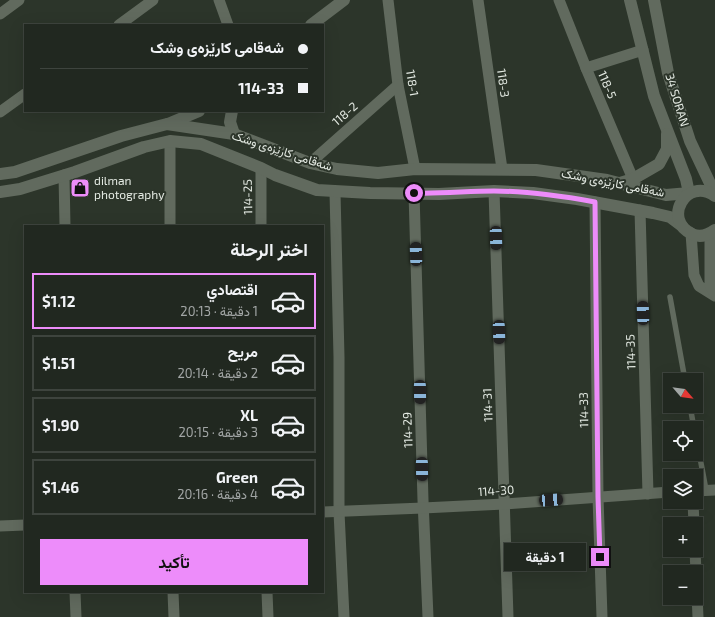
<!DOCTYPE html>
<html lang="ar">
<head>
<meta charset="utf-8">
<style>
  body { margin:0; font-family:"Exo 2",Vazirmatn,sans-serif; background:#293029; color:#f1f3f6; direction:rtl; height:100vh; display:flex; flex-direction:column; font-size:15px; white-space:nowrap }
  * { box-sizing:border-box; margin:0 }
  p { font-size:13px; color:#a2a6a5 }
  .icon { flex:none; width:22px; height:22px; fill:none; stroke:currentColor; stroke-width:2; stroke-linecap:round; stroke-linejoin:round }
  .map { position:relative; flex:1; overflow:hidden; direction:ltr }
  .sheet { position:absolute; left:24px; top:225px; width:300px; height:368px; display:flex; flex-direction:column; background:#212820; border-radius:0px; box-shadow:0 4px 16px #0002,0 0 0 1px #3e443e; direction:rtl }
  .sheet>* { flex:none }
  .banner { position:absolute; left:24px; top:24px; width:300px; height:88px; border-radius:0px; box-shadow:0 4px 16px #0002,0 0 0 1px #3e443e; direction:rtl; display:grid; align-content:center; height:88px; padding:0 16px; background:#212820 }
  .needle { width:26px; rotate:118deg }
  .buttons { position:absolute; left:663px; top:373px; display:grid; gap:8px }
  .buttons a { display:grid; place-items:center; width:40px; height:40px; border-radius:0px; background:#212820; box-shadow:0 4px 16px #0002,0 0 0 1px #3e443e; font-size:20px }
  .end { position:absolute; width:18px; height:18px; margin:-9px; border:5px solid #ed8cfa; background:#111; box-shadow:0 0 0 2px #111 }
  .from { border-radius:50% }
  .bubble { position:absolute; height:28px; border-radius:0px; background:#212820; box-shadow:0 4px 16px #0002,0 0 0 1px #3e443e; font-size:13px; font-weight:700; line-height:28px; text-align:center; direction:rtl }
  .car { position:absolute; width:12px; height:24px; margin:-12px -6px; border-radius:5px; box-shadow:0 0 3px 1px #0007; background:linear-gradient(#222 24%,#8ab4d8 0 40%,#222 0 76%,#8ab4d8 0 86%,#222 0) }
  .banner b { display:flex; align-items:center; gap:14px; height:38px; font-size:15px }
  .banner b+b { border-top:1px solid #3e443e }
  .banner i { width:10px; height:10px; background:#f1f3f6 }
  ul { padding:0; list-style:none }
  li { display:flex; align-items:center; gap:12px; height:56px; margin:0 8px 6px; padding:0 8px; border:2px solid #3e443e; border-radius:0px }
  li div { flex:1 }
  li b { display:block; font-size:15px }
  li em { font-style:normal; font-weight:700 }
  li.active { border-color:#ed8cfa }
  li>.icon { width:36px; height:36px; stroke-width:1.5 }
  h2 { padding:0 16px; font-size:18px; line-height:48px }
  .primary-button { display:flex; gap:8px; margin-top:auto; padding:8px 16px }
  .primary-button a { flex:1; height:46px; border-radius:0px; background:#ed8cfa; color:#111; font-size:16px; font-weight:700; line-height:46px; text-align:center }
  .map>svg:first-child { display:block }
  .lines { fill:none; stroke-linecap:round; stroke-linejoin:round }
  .lane { stroke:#616a5e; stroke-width:5.5 }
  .street { stroke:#616a5e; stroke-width:11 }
  .secondary { stroke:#616a5e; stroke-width:12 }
  .route { stroke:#ed8cfa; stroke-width:5 }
  .labels { text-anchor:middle; stroke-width:4; stroke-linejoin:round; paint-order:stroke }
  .street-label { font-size:12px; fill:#e4eae3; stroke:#2c352a }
  .poi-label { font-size:12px; fill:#e4eae3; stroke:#2c352a; text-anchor:start }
</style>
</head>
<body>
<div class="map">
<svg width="715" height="617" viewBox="0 0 715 617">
  <rect width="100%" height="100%" fill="#2c352a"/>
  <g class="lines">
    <g class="lane">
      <polyline points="670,297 685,380"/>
      <polyline points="690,406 694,428"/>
      <polyline points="696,436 706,490"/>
    </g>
    <g class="street">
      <polyline points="219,0 228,25"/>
      <polyline points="388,0 398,85 415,169"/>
      <polyline points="478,0 502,169"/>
      <polyline points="559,0 586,68 633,179"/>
      <polyline points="0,14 19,0"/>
      <polyline points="119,25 153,0"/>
      <polyline points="586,68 643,50"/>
      <polyline points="0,112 25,94"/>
      <polyline points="170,141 170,226"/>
      <polyline points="310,163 398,85"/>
      <polyline points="261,168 261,226"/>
      <polyline points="64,175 65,226"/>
      <polyline points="494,191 508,617"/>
      <polyline points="335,192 339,357 339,512 344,617"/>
      <polyline points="414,193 423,500 428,617"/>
      <polyline points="595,202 598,497 602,617"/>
      <polyline points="640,210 648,494"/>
      <polyline points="691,233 694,275 699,286 715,296"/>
      <polyline points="710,234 710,285 715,294"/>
      <polyline points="696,491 715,490"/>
      <polyline points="693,502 694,524"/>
      <polyline points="323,512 423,508 504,504 670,492"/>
      <polyline points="0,526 25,525"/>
      <polyline points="695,550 698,617"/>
      <polyline points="75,592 76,617"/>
      <polyline points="173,592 174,617"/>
      <polyline points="267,592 268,617"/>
    </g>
    <g class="secondary">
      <polyline points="654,0 668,73 690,141 715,194"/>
      <polyline points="311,25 344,0"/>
      <polyline points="232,111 230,122 234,134"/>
      <polyline points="168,124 199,111"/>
      <polyline points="0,174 15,172 121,136 167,124 234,134 310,163 337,169 378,173 415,169 536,170 607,180 666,195 689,193 686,179 654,96 630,0"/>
      <polyline points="620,183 633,179 659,164 667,149 667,134"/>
      <polyline points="0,192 20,189 75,172 144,147 170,141 201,144 261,168 275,175 317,190 370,193 439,194 494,191 533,193 577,199 653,213 670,217 682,226"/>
      <path d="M 715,196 C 686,176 662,220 692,234 C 700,238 708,235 715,230"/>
    </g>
  </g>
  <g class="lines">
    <path class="route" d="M 414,193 C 441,194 468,191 494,191 C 528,191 562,196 595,202 L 598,497 L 600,557"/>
  </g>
  <defs>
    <g id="shop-square" transform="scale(1)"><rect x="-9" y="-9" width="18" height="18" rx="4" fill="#ed8cfa" stroke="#2c352a"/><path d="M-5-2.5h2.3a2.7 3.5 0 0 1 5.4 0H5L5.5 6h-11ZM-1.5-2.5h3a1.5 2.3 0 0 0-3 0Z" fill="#111"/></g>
  </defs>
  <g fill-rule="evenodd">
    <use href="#shop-square" x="80" y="188"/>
  </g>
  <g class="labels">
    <g class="street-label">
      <text transform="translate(412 83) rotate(81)" y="4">118-1</text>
      <text transform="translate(503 83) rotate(82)" y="4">118-3</text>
      <text transform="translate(607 85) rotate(67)" y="4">118-5</text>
      <text transform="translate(677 100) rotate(73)" y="4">34 SORAN</text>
      <text transform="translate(345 114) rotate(-41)" y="4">118-2</text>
      <text transform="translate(282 151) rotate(18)" y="4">شەقامی کارێزەی وشک</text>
      <text transform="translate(613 183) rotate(11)" y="4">شەقامی کارێزەی وشک</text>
      <text transform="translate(248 197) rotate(-91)" y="4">114-25</text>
      <text transform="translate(631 352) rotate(-92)" y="4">114-35</text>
      <text transform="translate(488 405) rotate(-92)" y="4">114-31</text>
      <text transform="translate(584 410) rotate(-91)" y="4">114-33</text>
      <text transform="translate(408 430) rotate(-92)" y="4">114-29</text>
      <text transform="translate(496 491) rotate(-4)" y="4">114-30</text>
    </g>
    <g class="poi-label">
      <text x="94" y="185">dilman<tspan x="94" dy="14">photography</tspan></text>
    </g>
  </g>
</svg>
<div class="buttons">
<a><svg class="needle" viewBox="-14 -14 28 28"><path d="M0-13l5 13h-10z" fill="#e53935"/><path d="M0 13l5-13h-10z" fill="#a2a6a5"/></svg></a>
<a><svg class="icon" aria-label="locate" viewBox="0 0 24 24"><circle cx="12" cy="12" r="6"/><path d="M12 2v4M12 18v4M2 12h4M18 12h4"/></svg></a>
<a><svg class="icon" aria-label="layers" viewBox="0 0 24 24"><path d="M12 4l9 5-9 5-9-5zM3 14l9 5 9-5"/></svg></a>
<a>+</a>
<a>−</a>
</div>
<i class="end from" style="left:414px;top:193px"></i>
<i class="end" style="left:600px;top:557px"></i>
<div class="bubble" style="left:504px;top:543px;width:82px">1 دقيقة</div>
<i class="car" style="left:496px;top:238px;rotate:178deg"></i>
<i class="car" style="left:416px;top:254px;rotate:358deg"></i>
<i class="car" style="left:643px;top:313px;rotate:358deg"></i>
<i class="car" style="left:499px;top:332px;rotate:178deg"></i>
<i class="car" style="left:420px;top:392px;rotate:179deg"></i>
<i class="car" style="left:422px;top:469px;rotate:179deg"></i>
<i class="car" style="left:551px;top:500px;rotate:86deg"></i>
<div class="banner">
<b><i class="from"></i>شەقامی کارێزەی وشک</b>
<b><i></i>114-33</b>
</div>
<section class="sheet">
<h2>اختر الرحلة</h2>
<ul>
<li class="active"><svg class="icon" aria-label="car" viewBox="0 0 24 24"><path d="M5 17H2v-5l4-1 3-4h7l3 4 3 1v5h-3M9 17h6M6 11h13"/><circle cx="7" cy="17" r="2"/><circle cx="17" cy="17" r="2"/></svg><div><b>اقتصادي</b><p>1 دقيقة · 20:13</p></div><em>$1.12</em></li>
<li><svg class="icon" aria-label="car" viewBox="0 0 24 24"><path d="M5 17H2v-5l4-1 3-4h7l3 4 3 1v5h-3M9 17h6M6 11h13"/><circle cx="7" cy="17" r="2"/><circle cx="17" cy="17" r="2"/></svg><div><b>مريح</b><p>2 دقيقة · 20:14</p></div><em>$1.51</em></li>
<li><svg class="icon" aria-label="car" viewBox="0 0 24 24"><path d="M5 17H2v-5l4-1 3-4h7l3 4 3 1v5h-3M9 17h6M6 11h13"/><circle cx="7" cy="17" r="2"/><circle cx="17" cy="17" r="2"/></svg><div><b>XL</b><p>3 دقيقة · 20:15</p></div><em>$1.90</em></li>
<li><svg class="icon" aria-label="car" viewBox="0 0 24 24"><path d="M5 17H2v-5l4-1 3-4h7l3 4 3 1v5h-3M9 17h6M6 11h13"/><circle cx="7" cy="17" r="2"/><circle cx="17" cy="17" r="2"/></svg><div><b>Green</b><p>4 دقيقة · 20:16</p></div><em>$1.46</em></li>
</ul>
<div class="primary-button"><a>تأكيد</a></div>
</section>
</div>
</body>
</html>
